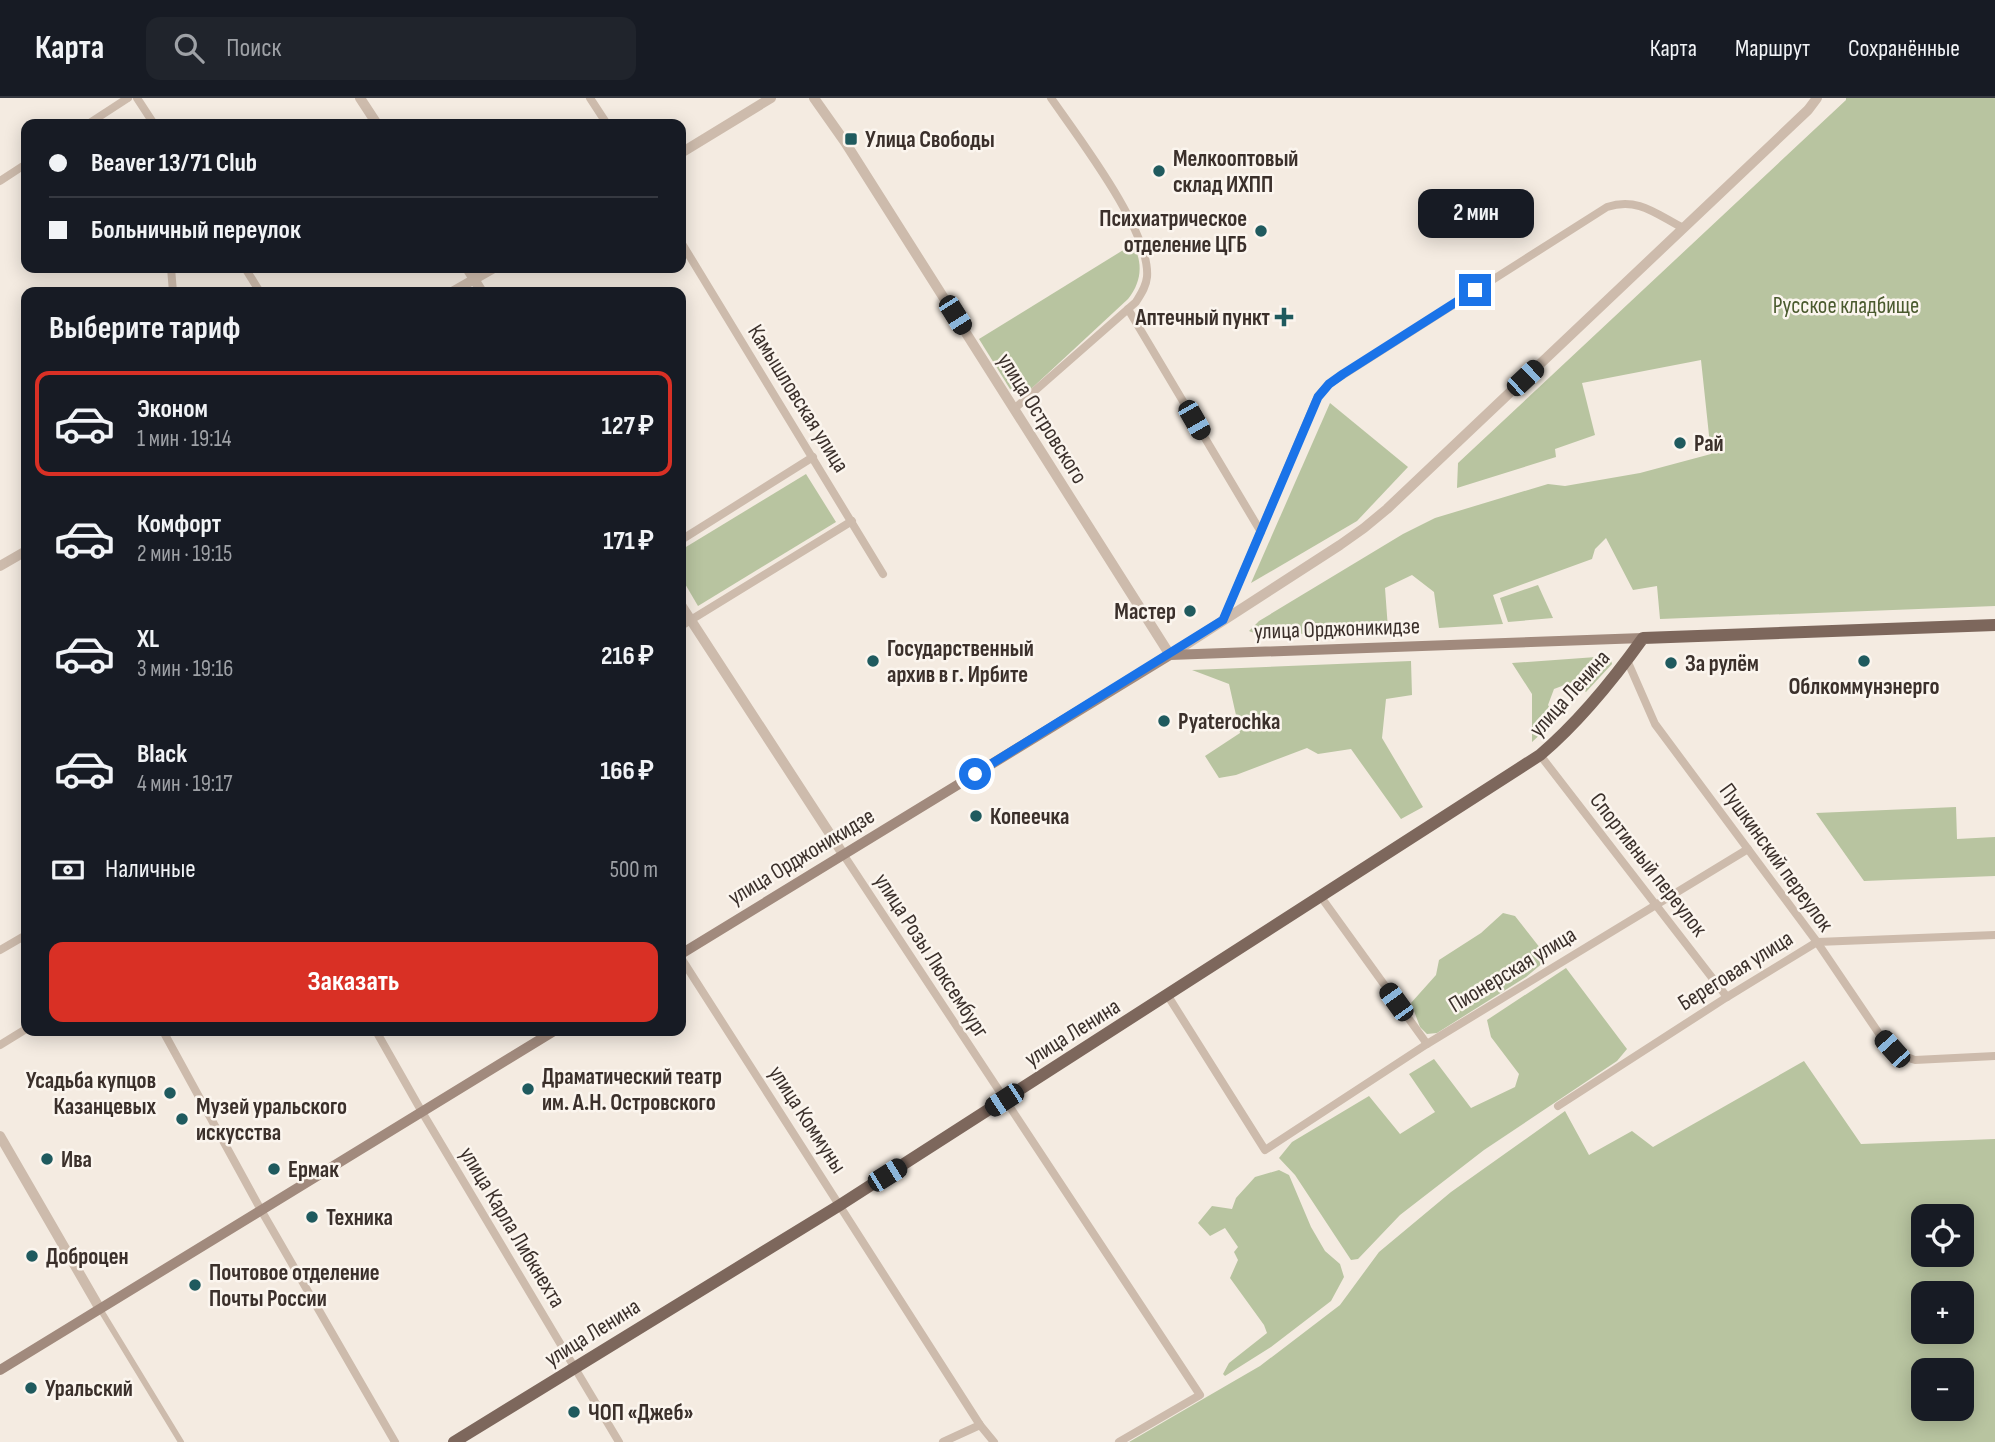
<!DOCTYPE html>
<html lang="ru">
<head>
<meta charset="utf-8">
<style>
  body { margin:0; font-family:"Sofia Sans Condensed",sans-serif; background:#20242c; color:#f1f3f6; height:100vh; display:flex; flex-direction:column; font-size:26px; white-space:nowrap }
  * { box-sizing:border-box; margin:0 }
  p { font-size:23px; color:#9ea1a6 }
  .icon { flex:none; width:38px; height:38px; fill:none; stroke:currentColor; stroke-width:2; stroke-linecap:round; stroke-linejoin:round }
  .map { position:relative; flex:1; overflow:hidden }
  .panel { position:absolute; left:21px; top:189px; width:665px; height:749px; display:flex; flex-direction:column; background:#171b24; border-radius:14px; box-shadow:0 4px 18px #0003 }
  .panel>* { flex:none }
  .banner { position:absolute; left:21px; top:21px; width:665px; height:154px; border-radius:14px; box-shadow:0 4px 18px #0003; display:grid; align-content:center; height:154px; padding:0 28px; background:#171b24 }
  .tools { position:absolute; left:1911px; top:1106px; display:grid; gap:14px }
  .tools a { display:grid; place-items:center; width:63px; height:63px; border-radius:14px; background:#171b24; box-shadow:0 4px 18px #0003; font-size:35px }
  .end { position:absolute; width:32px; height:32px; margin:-16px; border:9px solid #1a73e8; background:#fff; box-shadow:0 0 0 4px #fff }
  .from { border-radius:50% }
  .bubble { position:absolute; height:49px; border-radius:14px; background:#171b24; box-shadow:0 4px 18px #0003; font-size:23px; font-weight:700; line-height:49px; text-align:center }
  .car { position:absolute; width:21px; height:42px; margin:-21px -10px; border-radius:9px; box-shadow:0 0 5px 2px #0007; background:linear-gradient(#222 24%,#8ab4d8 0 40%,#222 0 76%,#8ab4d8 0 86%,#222 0) }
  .banner b { display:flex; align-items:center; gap:24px; height:66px; font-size:26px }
  .banner b+b { border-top:2px solid #363941 }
  .banner i { width:18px; height:18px; background:#f1f3f6 }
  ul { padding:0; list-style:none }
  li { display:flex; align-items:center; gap:21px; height:105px; margin:0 14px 10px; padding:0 14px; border:4px solid transparent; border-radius:14px }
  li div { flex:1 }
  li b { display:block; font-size:26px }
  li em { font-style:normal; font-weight:700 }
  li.current { border-color:#d93025 }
  li>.icon { width:63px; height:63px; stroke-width:1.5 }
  h2 { padding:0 28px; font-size:32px; line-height:84px }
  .pay { display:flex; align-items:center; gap:18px; height:77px; padding:0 28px; font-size:26px }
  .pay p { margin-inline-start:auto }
  .action { display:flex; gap:14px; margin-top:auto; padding:14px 28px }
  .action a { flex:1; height:80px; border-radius:14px; background:#d93025; color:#fff; font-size:28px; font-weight:700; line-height:80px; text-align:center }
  header { display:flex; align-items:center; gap:42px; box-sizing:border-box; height:98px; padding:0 35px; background:#171b24; border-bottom:2px solid #363941 }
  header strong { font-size:33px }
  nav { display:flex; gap:38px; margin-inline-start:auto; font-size:24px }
  .search { width:490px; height:63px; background:#20242c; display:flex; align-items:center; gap:18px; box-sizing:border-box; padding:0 24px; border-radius:14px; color:#9ea1a6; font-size:26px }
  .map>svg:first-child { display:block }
  .green { fill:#b8c4a0; fill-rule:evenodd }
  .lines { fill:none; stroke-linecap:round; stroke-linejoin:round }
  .pedestrian { stroke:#cdbbac; stroke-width:6 }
  .minor { stroke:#cdbbac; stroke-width:8 }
  .tertiary { stroke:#cdbbac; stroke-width:10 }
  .secondary { stroke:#a18a7d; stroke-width:10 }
  .primary { stroke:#7d675c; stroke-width:12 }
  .route { stroke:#1a73e8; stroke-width:9 }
  .poi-dot { fill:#1f5a5e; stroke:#fbf5ee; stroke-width:2.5 }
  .labels { text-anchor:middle; stroke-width:5; stroke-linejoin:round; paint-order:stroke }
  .poi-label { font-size:23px; font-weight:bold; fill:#3b302b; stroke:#fbf5ee; text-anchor:start }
  .park-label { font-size:23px; fill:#4a5a2e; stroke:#fbf5ee }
  .street-label { font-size:23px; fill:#3b302b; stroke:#fbf5ee }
</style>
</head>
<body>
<header>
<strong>Карта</strong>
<div class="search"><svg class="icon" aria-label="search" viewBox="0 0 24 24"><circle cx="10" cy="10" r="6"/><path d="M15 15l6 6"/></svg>Поиск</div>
<nav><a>Карта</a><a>Маршрут</a><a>Сохранённые</a></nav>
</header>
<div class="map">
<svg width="1995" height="1344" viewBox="0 0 1995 1344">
  <rect width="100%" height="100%" fill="#f4ebe1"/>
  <g class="green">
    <polygon points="1846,0 1995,0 1995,508 1660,521 1657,488 1633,492 1606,440 1595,451 1592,461 1493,497 1503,526 1439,530 1434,494 1412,477 1385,490 1388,531 1262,538 1249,533 1259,523 1403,436 1435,420 1548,386 1565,388 1640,375 1711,356 1701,262 1582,285 1595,337 1555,351 1556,359 1457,390 1458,365 1846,2"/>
    <path d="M 1133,146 C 1143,165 1142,183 1128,201 L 1031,291 C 1023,295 1018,295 1010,291 L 979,241 Z"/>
    <polygon points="1330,305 1408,369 1357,423 1251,485"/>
    <polygon points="806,376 836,424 698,508 681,479 681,452"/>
    <polygon points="1538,487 1553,520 1508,524 1500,500"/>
    <polygon points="1610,558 1612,566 1586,594 1575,583 1554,591 1548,607 1557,621 1532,644 1532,596 1512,565"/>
    <polygon points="1411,563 1412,597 1386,601 1382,640 1423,709 1401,721 1351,651 1318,656 1307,650 1236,677 1219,680 1205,658 1240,635 1229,586 1192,572"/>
    <polygon points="1956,709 1957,741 1995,739 1995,778 1864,783 1816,715"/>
    <polygon points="1503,815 1515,818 1544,855 1544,864 1526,879 1437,935 1427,936 1420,929 1411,905 1436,877 1439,862 1481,835"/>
    <polygon points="1566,870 1627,951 1617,963 1484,1052 1400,1117 1358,1161 1351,1162 1295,1077 1279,1060 1292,1044 1369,998 1400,1036 1435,1014 1409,976 1434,961 1471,1010 1515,989 1519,976 1491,939 1487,922"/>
    <path d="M 1804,963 L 1861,1046 L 1995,1041 L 1995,1344 L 1129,1344 L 1260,1268 L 1340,1207 L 1379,1154 L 1451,1094 L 1565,1013 L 1589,1057 L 1632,1033 L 1653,1049 ZM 1923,1118 L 1962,1118 L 1962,1157 L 1923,1157 ZM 1923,1195 L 1962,1195 L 1962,1234 L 1923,1234 ZM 1923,1272 L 1962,1272 L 1962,1311 L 1923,1311 Z"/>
    <polygon points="1279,1072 1289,1077 1311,1129 1325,1153 1340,1166 1344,1179 1331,1203 1271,1249 1225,1278 1223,1276 1229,1265 1267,1235 1264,1227 1230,1180 1238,1162 1234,1154 1238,1149 1225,1130 1210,1138 1198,1125 1212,1108 1232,1111 1236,1100 1255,1079"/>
  </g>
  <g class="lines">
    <polyline class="pedestrian" points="100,1211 181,1344"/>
    <g class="minor">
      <polyline points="137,0 154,26"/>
      <polyline points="590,0 607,26"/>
      <polyline points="88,26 128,0"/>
      <polyline points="0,83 26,66"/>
      <polyline points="681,144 883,476"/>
      <polyline points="171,170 173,194"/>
      <polyline points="245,170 260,194"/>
      <polyline points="1128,211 1261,434"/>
      <path d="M 1014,311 L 1136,204 C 1141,196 1146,189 1147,179 C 1151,134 1078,39 1051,0"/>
      <polyline points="681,442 813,359"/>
      <path d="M 1223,522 L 1318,298 L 1329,286 L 1607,109 C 1638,99 1656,116 1683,130"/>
      <polyline points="681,528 852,423"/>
      <path d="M 1627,562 L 1655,626 L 1817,844 L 1882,940 C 1892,951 1901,958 1915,962 L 1995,958"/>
      <polyline points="1540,657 1727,899"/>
      <polyline points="843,756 1200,1297 1119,1344"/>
      <polyline points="1321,799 1427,946"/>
      <polyline points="0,852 26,837"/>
      <polyline points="681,860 980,1327 994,1344"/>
      <polyline points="1168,898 1265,1052 1427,946 1748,751"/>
      <polyline points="163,933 261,1112 395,1344"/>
      <polyline points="376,933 422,1014 619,1344"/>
      <polyline points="0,947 26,931"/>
      <polyline points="1558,1008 1727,899 1817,844 1995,837"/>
      <polyline points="943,1344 980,1327"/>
    </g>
    <g class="tertiary">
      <polyline points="360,0 377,26"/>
      <polyline points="814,0 845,44 1170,557 1340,447 1364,430 1387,411 1808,12 1817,0"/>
      <polyline points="681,55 771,0"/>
      <polyline points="467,170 482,194"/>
      <polyline points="452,194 494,170"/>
      <polyline points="0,468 26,453"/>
      <polyline points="681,507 843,756"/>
      <polyline points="0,1038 100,1211"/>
    </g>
    <g class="secondary">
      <polyline points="681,856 1170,557 1643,540"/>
      <polyline points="0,1272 554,933"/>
    </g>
    <path class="primary" d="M 454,1344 L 840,1107 L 1540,657 C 1580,623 1613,582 1643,540 L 1995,527"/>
  </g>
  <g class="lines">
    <polyline class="route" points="975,676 1223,522 1318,299 1329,286 1343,276 1475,192"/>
  </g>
  <g class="poi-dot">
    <rect x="844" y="34" width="14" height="14" rx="3.5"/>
    <circle cx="1159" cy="73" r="7"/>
    <circle cx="1261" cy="133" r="7"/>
    <path d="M1280.5 208.5h7v7h7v7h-7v7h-7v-7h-7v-7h7z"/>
    <circle cx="1680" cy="345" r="7"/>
    <circle cx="1190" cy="513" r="7"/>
    <circle cx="873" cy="563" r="7"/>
    <circle cx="1864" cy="563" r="7"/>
    <circle cx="1671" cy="565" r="7"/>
    <circle cx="1164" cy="623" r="7"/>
    <circle cx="976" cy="718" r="7"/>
    <circle cx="528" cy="991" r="7"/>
    <circle cx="170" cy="995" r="7"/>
    <circle cx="182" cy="1021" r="7"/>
    <circle cx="47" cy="1061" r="7"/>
    <circle cx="274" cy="1071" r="7"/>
    <circle cx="312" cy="1119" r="7"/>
    <circle cx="32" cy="1158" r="7"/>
    <circle cx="195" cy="1187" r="7"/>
    <circle cx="31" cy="1290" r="7"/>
    <circle cx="574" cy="1314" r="7"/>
  </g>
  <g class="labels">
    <g class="poi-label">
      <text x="865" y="49">Улица Свободы</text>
      <text x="1173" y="68">Мелкооптовый<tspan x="1173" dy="26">склад ИХПП</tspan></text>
      <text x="1247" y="128" text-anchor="end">Психиатрическое<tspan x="1247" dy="26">отделение ЦГБ</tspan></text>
      <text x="1270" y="227" text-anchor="end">Аптечный пункт</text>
      <text x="1694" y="353">Рай</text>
      <text x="1176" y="521" text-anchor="end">Мастер</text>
      <text x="887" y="558">Государственный<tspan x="887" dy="26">архив в г. Ирбите</tspan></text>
      <text x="1685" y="573">За рулём</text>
      <text x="1864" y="596" text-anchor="middle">Облкоммунэнерго</text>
      <text x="1178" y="631">Pyaterochka</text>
      <text x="990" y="726">Копеечка</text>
      <text x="542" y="986">Драматический театр<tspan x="542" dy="26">им. А.Н. Островского</tspan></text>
      <text x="156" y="990" text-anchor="end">Усадьба купцов<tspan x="156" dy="26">Казанцевых</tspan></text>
      <text x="196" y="1016">Музей уральского<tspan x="196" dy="26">искусства</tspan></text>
      <text x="61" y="1069">Ива</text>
      <text x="288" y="1079">Ермак</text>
      <text x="326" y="1127">Техника</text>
      <text x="46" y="1166">Доброцен</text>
      <text x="209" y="1182">Почтовое отделение<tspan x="209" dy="26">Почты России</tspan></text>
      <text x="45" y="1298">Уральский</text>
      <text x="588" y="1322">ЧОП «Джеб»</text>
    </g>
    <g class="park-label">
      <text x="1846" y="215">Русское кладбище</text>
    </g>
    <g class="street-label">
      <text transform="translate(799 300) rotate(58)" y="8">Камышловская улица</text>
      <text transform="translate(1043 320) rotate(58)" y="8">улица Островского</text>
      <text transform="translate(1337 530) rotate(-2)" y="8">улица Орджоникидзе</text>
      <text transform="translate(1569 595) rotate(-48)" y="8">улица Ленина</text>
      <text transform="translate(801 758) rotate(-31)" y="8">улица Орджоникидзе</text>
      <text transform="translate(1777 759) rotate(54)" y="8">Пушкинский переулок</text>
      <text transform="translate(1649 766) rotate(52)" y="8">Спортивный переулок</text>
      <text transform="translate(932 857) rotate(57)" y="8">улица Розы Люксембург</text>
      <text transform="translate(1512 871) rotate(-31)" y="8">Пионерская улица</text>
      <text transform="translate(1735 872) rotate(-32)" y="8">Береговая улица</text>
      <text transform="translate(1072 934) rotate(-32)" y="8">улица Ленина</text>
      <text transform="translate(808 1021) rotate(57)" y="8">улица Коммуны</text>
      <text transform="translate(513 1129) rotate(59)" y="8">улица Карла Либкнехта</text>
      <text transform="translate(592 1234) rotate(-32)" y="8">улица Ленина</text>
    </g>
  </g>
</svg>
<div class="tools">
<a><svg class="icon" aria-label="locate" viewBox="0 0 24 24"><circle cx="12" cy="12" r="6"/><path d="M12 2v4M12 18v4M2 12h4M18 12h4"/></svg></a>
<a>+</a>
<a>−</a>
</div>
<i class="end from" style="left:975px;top:676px"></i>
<i class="end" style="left:1475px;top:192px"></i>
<div class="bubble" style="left:1418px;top:91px;width:116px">2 мин</div>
<i class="car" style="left:955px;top:217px;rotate:148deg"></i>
<i class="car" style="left:1525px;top:280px;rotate:47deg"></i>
<i class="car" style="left:1194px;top:322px;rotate:150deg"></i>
<i class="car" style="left:1396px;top:904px;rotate:324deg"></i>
<i class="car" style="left:1892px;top:951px;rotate:318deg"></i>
<i class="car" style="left:1004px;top:1002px;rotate:237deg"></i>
<i class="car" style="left:887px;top:1077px;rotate:58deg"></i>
<div class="banner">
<b><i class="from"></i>Beaver 13/71 Club</b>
<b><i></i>Больничный переулок</b>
</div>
<section class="panel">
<h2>Выберите тариф</h2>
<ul>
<li class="current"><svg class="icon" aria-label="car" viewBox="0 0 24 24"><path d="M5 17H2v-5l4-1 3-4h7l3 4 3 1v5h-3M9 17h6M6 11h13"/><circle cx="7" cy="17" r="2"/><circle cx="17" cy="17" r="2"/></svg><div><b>Эконом</b><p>1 мин · 19:14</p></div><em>127 ₽</em></li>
<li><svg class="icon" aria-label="car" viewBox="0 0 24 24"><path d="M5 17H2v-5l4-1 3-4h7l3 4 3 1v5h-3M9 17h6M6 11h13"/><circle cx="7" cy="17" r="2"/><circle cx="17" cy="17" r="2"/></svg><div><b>Комфорт</b><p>2 мин · 19:15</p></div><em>171 ₽</em></li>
<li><svg class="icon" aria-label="car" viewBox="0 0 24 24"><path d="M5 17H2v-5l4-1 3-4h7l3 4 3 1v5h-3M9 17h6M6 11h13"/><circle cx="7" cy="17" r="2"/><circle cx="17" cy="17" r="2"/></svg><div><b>XL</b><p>3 мин · 19:16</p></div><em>216 ₽</em></li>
<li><svg class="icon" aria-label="car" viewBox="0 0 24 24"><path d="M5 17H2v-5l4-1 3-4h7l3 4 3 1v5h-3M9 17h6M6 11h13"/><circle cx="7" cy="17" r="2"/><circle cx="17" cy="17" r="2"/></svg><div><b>Black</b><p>4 мин · 19:17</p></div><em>166 ₽</em></li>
</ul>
<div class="pay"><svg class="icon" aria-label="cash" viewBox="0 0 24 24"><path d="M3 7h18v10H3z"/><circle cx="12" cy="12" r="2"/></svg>Наличные<p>500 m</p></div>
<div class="action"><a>Заказать</a></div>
</section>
</div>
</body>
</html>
